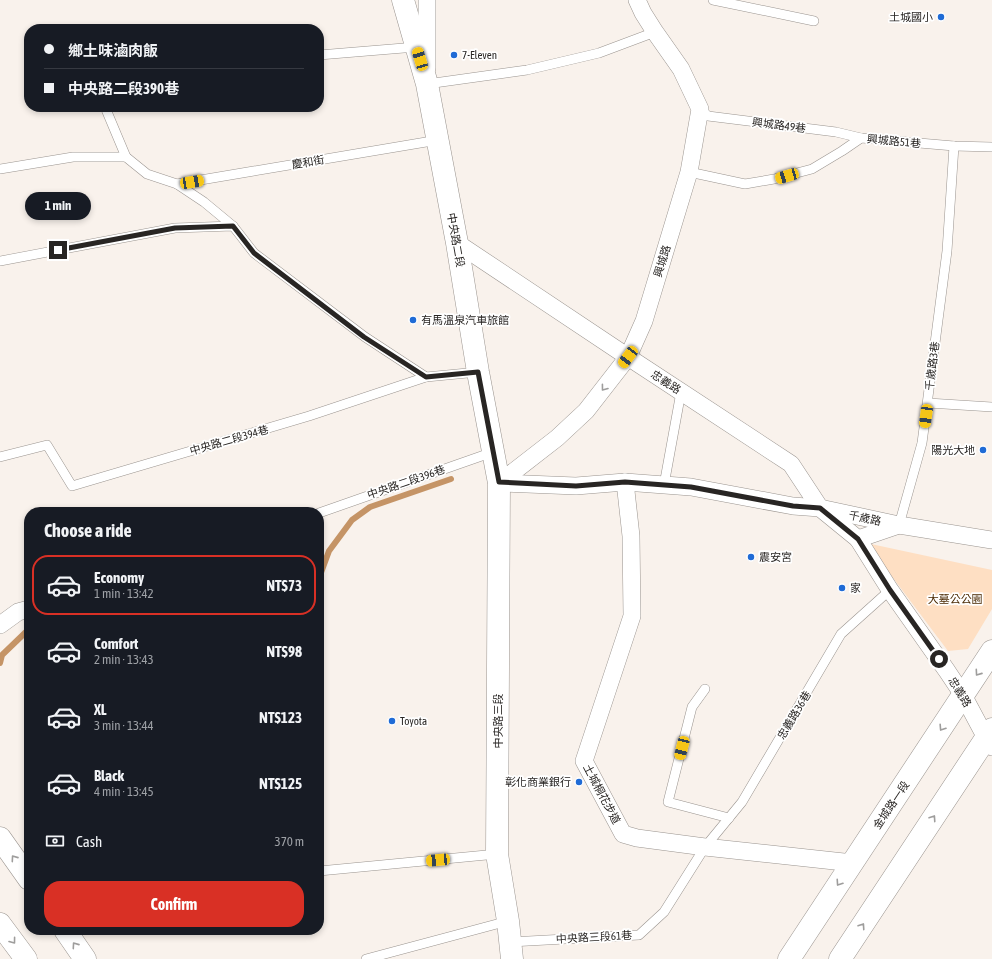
<!DOCTYPE html>
<html lang="en">
<head>
<meta charset="utf-8">
<style>
  body { margin:0; font-family:"Asap Condensed","Noto Sans TC",sans-serif; background:#242831; color:#f1f3f6; height:100vh; display:flex; flex-direction:column; font-size:15px; white-space:nowrap }
  * { box-sizing:border-box; margin:0 }
  p { font-size:13px; color:#9ea1a6 }
  .icon { flex:none; width:22px; height:22px; fill:none; stroke:currentColor; stroke-width:2; stroke-linecap:round; stroke-linejoin:round }
  .map { position:relative; flex:1; overflow:hidden }
  .details { position:absolute; left:24px; top:507px; width:300px; height:428px; display:flex; flex-direction:column; background:#171b24; border-radius:16px; box-shadow:0 2px 6px #0003 }
  .details>* { flex:none }
  .top-card { position:absolute; left:24px; top:24px; width:300px; height:88px; border-radius:16px; box-shadow:0 2px 6px #0003; display:grid; align-content:center; height:88px; padding:0 20px; background:#171b24 }
  .end { position:absolute; width:18px; height:18px; margin:-9px; border:5px solid #282523; background:#fff; box-shadow:0 0 0 2px #fff }
  .from { border-radius:50% }
  .bubble { position:absolute; height:28px; border-radius:14px; background:#171b24; box-shadow:0 2px 6px #0003; font-size:13px; font-weight:700; line-height:28px; text-align:center }
  .car { position:absolute; width:12px; height:24px; margin:-12px -6px; border-radius:5px; box-shadow:0 0 3px 1px #0007; background:linear-gradient(#f5c518 24%,#345 0 40%,#f5c518 0 76%,#345 0 86%,#f5c518 0) }
  .top-card b { display:flex; align-items:center; gap:14px; height:38px; font-size:15px }
  .top-card b+b { border-top:1px solid #363941 }
  .top-card i { width:10px; height:10px; background:#f1f3f6 }
  ul { padding:0; list-style:none }
  li { display:flex; align-items:center; gap:12px; height:60px; margin:0 8px 6px; padding:0 12px; border:2px solid transparent; border-radius:16px }
  li div { flex:1 }
  li b { display:block; font-size:15px }
  li em { font-style:normal; font-weight:700 }
  li.current { border-color:#d93025 }
  li>.icon { width:36px; height:36px; stroke-width:1.5 }
  h2 { padding:0 20px; font-size:18px; line-height:48px }
  .pay { display:flex; align-items:center; gap:10px; height:44px; padding:0 20px; font-size:15px }
  .pay p { margin-inline-start:auto }
  .primary-button { display:flex; gap:8px; margin-top:auto; padding:8px 20px }
  .primary-button a { flex:1; height:46px; border-radius:16px; background:#d93025; color:#fff; font-size:16px; font-weight:700; line-height:46px; text-align:center }
  .map>svg:first-child { display:block }
  .green { fill:#fedfc3 }
  .lines { fill:none; stroke-linecap:round; stroke-linejoin:round }
  .stream { stroke:#c59466; stroke-width:6 }
  .lane-casing { stroke:#9a948f; stroke-width:10 }
  .street-casing { stroke:#9a948f; stroke-width:18 }
  .secondary-casing { stroke:#9a948f; stroke-width:23 }
  .primary-casing { stroke:#9a948f; stroke-width:23 }
  .lane { stroke:#fff; stroke-width:9 }
  .street { stroke:#fff; stroke-width:17 }
  .secondary { stroke:#fff; stroke-width:22 }
  .primary { stroke:#fff; stroke-width:22 }
  .oneway { stroke:#9e9d9c }
  .route { stroke:#282523; stroke-width:5 }
  .poi-dot { fill:#1f6bd6; stroke:#fff; stroke-width:1.5 }
  .labels { text-anchor:middle; stroke-width:3.5; stroke-linejoin:round; paint-order:stroke }
  .poi-label { font-size:11px; fill:#282523; stroke:#fff; text-anchor:start }
  .street-label { font-size:11px; fill:#282523; stroke:#fff }
  .park-label { font-size:11px; fill:#4a2902; stroke:#fff }
</style>
</head>
<body>
<div class="map">
<svg width="992" height="959" viewBox="0 0 992 959">
  <rect width="100%" height="100%" fill="#f9f2ec"/>
  <polygon class="green" points="871,544 992,570 992,609 968,649 948,651 869,546"/>
  <g class="lines">
    <g class="stream">
      <polyline points="319,578 329,551 352,520 370,507 451,479"/>
      <polyline points="0,663 2,655 29,629"/>
    </g>
    <g class="lane-casing">
      <g id="lane">
        <polyline points="713,0 814,21"/>
        <polyline points="319,55 416,47"/>
        <polyline points="427,84 527,70 599,53 655,32"/>
        <polyline points="105,107 126,157"/>
        <polyline points="700,109 708,116 836,132 861,138"/>
        <polyline points="0,169 73,157 126,157 147,174 177,184 204,202 233,226"/>
        <polyline points="689,172 745,184 774,179 812,169 842,151 861,138 954,146 992,147"/>
        <polyline points="177,184 438,140"/>
        <polyline points="0,261 175,228 233,226 254,253 365,337 426,377"/>
        <polyline points="928,403 992,407"/>
        <polyline points="0,457 47,445 72,486 309,416 426,377 478,372"/>
        <polyline points="664,485 681,392"/>
        <polyline points="319,513 493,452"/>
        <polyline points="899,525 922,443 947,251 954,146"/>
        <polyline points="705,689 692,707 668,802 729,818"/>
        <polyline points="319,871 497,854"/>
        <polyline points="510,942 639,935 664,912 705,847 742,802 841,634 890,590"/>
        <polyline points="366,959 508,921"/>
      </g>
    </g>
    <g class="street-casing">
      <g id="street">
        <polyline points="427,68 427,0"/>
        <polyline points="457,243 628,357 791,464 820,508 858,539 890,590 947,671 963,695 986,738 992,747"/>
        <polyline points="625,482 631,536 632,616 584,761 623,834 637,838 705,847 853,863"/>
        <polyline points="499,483 557,438 586,411 628,357 644,321 689,172 700,109 681,69 655,32 643,13 637,0"/>
        <polyline points="499,483 576,486 625,482 691,487 793,506 820,508 899,525 992,540"/>
        <polyline points="858,539 899,525"/>
        <polyline points="0,625 18,612 29,609"/>
      </g>
    </g>
    <g class="secondary-casing">
      <g id="secondary">
        <polyline points="403,0 427,84 457,243 478,372 499,483 497,854 508,921 512,959"/>
        <polyline points="789,959 992,651"/>
        <polyline points="840,959 992,729"/>
      </g>
    </g>
    <g class="primary-casing">
      <g id="primary">
        <polyline points="0,838 29,879"/>
        <polyline points="0,924 26,959"/>
        <polyline points="65,930 85,959"/>
      </g>
    </g>
    <use href="#lane" class="lane"/>
    <use href="#street" class="street"/>
    <use href="#secondary" class="secondary"/>
    <use href="#primary" class="primary"/>
  </g>
  <defs><path id="oneway-chevron" d="M-2-3.5L2.5 0L-2 3.5" fill="none" stroke-width="1.6" stroke-linecap="round" stroke-linejoin="round"/></defs>
  <g class="oneway">
    <use href="#oneway-chevron" transform="translate(604 388) rotate(127)"/>
    <use href="#oneway-chevron" transform="translate(978 673) rotate(125)"/>
    <use href="#oneway-chevron" transform="translate(942 728) rotate(123)"/>
    <use href="#oneway-chevron" transform="translate(933 818) rotate(-56)"/>
    <use href="#oneway-chevron" transform="translate(14 858) rotate(-125)"/>
    <use href="#oneway-chevron" transform="translate(839 883) rotate(124)"/>
    <use href="#oneway-chevron" transform="translate(862 926) rotate(-56)"/>
    <use href="#oneway-chevron" transform="translate(13 941) rotate(53)"/>
    <use href="#oneway-chevron" transform="translate(75 945) rotate(-125)"/>
  </g>
  <g class="lines">
    <polyline class="route" points="58,250 175,228 233,226 254,253 364,337 426,377 478,372 499,482 576,486 625,482 691,487 793,506 820,508 858,539 890,590 939,659"/>
  </g>
  <g class="poi-dot">
    <circle cx="941" cy="17" r="4"/>
    <circle cx="454" cy="55" r="4"/>
    <circle cx="413" cy="320" r="4"/>
    <circle cx="983" cy="450" r="4"/>
    <circle cx="751" cy="557" r="4"/>
    <circle cx="842" cy="588" r="4"/>
    <circle cx="392" cy="721" r="4"/>
    <circle cx="579" cy="782" r="4"/>
  </g>
  <g class="labels">
    <g class="poi-label">
      <text x="933" y="21" text-anchor="end">土城國小</text>
      <text x="462" y="59">7-Eleven</text>
      <text x="421" y="324">有馬溫泉汽車旅館</text>
      <text x="975" y="454" text-anchor="end">陽光大地</text>
      <text x="759" y="561">震安宮</text>
      <text x="850" y="592">家</text>
      <text x="400" y="725">Toyota</text>
      <text x="571" y="786" text-anchor="end">彰化商業銀行</text>
    </g>
    <g class="street-label">
      <text transform="translate(779 125) rotate(7)" y="4">興城路49巷</text>
      <text transform="translate(894 141) rotate(5)" y="4">興城路51巷</text>
      <text transform="translate(308 162) rotate(-10)" y="4">慶和街</text>
      <text transform="translate(456 240) rotate(80)" y="4">中央路二段</text>
      <text transform="translate(662 261) rotate(-73)" y="4">興城路</text>
      <text transform="translate(932 366) rotate(-83)" y="4">千歲路3巷</text>
      <text transform="translate(666 382) rotate(33)" y="4">忠義路</text>
      <text transform="translate(229 440) rotate(-16)" y="4">中央路二段394巷</text>
      <text transform="translate(406 482) rotate(-19)" y="4">中央路二段396巷</text>
      <text transform="translate(865 518) rotate(12)" y="4">千歲路</text>
      <text transform="translate(960 692) rotate(59)" y="4">忠義路</text>
      <text transform="translate(794 715) rotate(-59)" y="4">忠義路36巷</text>
      <text transform="translate(498 721) rotate(-90)" y="4">中央路三段</text>
      <text transform="translate(602 794) rotate(62)" y="4">土城桐花步道</text>
      <text transform="translate(891 805) rotate(-56)" y="4">金城路一段</text>
      <text transform="translate(594 937) rotate(-3)" y="4">中央路三段61巷</text>
    </g>
    <g class="park-label">
      <text x="955" y="603">大墓公公園</text>
    </g>
  </g>
</svg>
<i class="end from" style="left:939px;top:659px"></i>
<i class="end" style="left:58px;top:250px"></i>
<div class="bubble" style="left:25px;top:192px;width:66px">1 min</div>
<i class="car" style="left:420px;top:59px;rotate:343deg"></i>
<i class="car" style="left:787px;top:176px;rotate:254deg"></i>
<i class="car" style="left:192px;top:182px;rotate:80deg"></i>
<i class="car" style="left:628px;top:357px;rotate:217deg"></i>
<i class="car" style="left:926px;top:416px;rotate:188deg"></i>
<i class="car" style="left:682px;top:748px;rotate:194deg"></i>
<i class="car" style="left:438px;top:860px;rotate:265deg"></i>
<div class="top-card">
<b><i class="from"></i>鄉土味滷肉飯</b>
<b><i></i>中央路二段390巷</b>
</div>
<section class="details">
<h2>Choose a ride</h2>
<ul>
<li class="current"><svg class="icon" aria-label="car" viewBox="0 0 24 24"><path d="M5 17H2v-5l4-1 3-4h7l3 4 3 1v5h-3M9 17h6M6 11h13"/><circle cx="7" cy="17" r="2"/><circle cx="17" cy="17" r="2"/></svg><div><b>Economy</b><p>1 min · 13:42</p></div><em>NT$73</em></li>
<li><svg class="icon" aria-label="car" viewBox="0 0 24 24"><path d="M5 17H2v-5l4-1 3-4h7l3 4 3 1v5h-3M9 17h6M6 11h13"/><circle cx="7" cy="17" r="2"/><circle cx="17" cy="17" r="2"/></svg><div><b>Comfort</b><p>2 min · 13:43</p></div><em>NT$98</em></li>
<li><svg class="icon" aria-label="car" viewBox="0 0 24 24"><path d="M5 17H2v-5l4-1 3-4h7l3 4 3 1v5h-3M9 17h6M6 11h13"/><circle cx="7" cy="17" r="2"/><circle cx="17" cy="17" r="2"/></svg><div><b>XL</b><p>3 min · 13:44</p></div><em>NT$123</em></li>
<li><svg class="icon" aria-label="car" viewBox="0 0 24 24"><path d="M5 17H2v-5l4-1 3-4h7l3 4 3 1v5h-3M9 17h6M6 11h13"/><circle cx="7" cy="17" r="2"/><circle cx="17" cy="17" r="2"/></svg><div><b>Black</b><p>4 min · 13:45</p></div><em>NT$125</em></li>
</ul>
<div class="pay"><svg class="icon" aria-label="cash" viewBox="0 0 24 24"><path d="M3 7h18v10H3z"/><circle cx="12" cy="12" r="2"/></svg>Cash<p>370 m</p></div>
<div class="primary-button"><a>Confirm</a></div>
</section>
</div>
</body>
</html>
